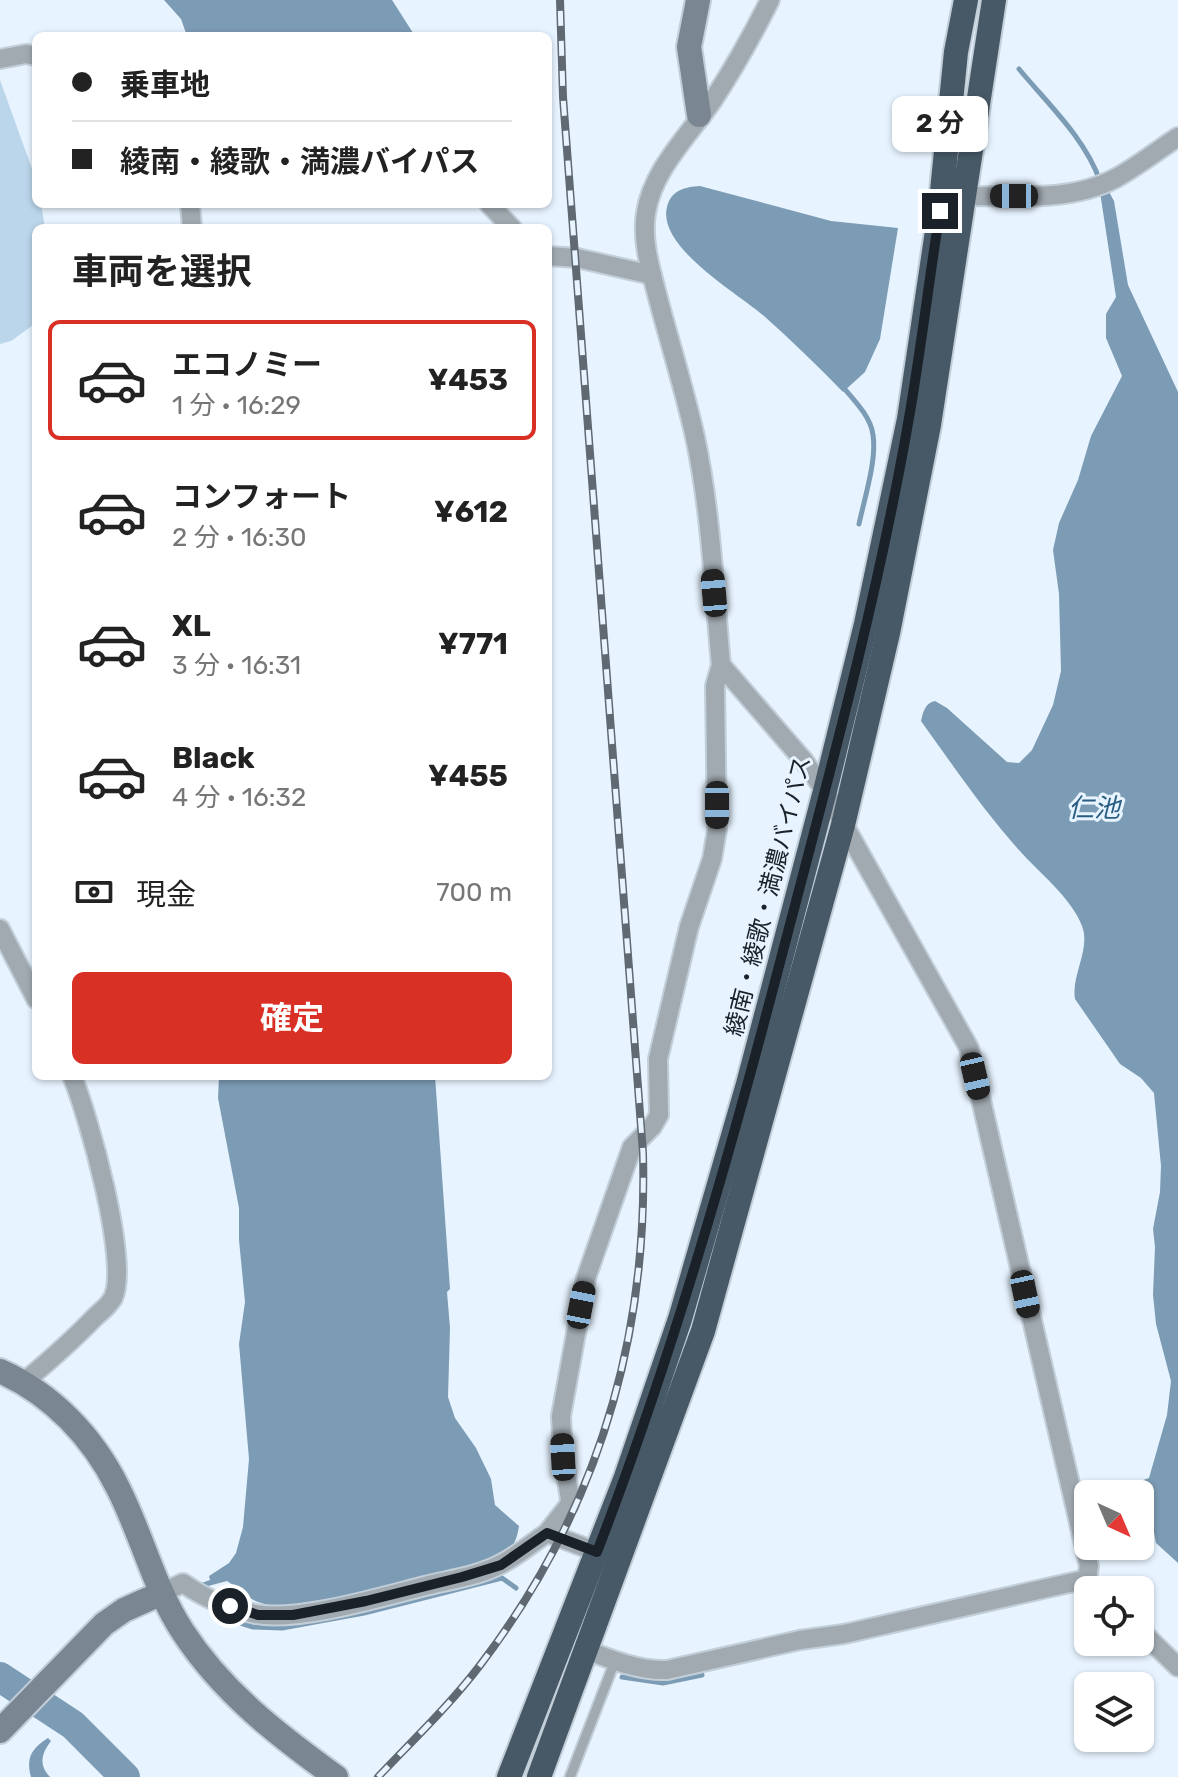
<!DOCTYPE html>
<html lang="ja">
<head>
<meta charset="utf-8">
<style>
  body { margin:0; font-family:Rubik,"Noto Sans JP",sans-serif; background:#f6f6f6; color:#222; height:100vh; display:flex; flex-direction:column; font-size:30px; white-space:nowrap }
  * { box-sizing:border-box; margin:0 }
  p { font-size:26px; color:#767676 }
  .icon { flex:none; width:44px; height:44px; fill:none; stroke:currentColor; stroke-width:2; stroke-linecap:round; stroke-linejoin:round }
  .map { position:relative; flex:1; overflow:hidden }
  .panel { position:absolute; left:32px; top:224px; width:520px; height:856px; display:flex; flex-direction:column; background:#fff; border-radius:12px; box-shadow:0 2px 6px #0004 }
  .panel>* { flex:none }
  .top-card { position:absolute; left:32px; top:32px; width:520px; height:176px; border-radius:12px; box-shadow:0 2px 6px #0004; display:grid; align-content:center; height:176px; padding:0 40px; background:#fff }
  .needle { width:52px; rotate:136deg }
  .controls { position:absolute; left:1074px; top:1480px; display:grid; gap:16px }
  .controls a { display:grid; place-items:center; width:80px; height:80px; border-radius:12px; background:#fff; box-shadow:0 2px 6px #0004; font-size:40px }
  .end { position:absolute; width:36px; height:36px; margin:-18px; border:10px solid #1a2128; background:#fff; box-shadow:0 0 0 4px #fff }
  .from { border-radius:50% }
  .bubble { position:absolute; height:56px; border-radius:12px; background:#fff; box-shadow:0 2px 6px #0004; font-size:26px; font-weight:700; line-height:56px; text-align:center }
  .car { position:absolute; width:24px; height:48px; margin:-24px -12px; border-radius:10px; box-shadow:0 0 6px 2px #0007; background:linear-gradient(#222 24%,#8ab4d8 0 40%,#222 0 76%,#8ab4d8 0 86%,#222 0) }
  .top-card b { display:flex; align-items:center; gap:28px; height:76px; font-size:30px }
  .top-card b+b { border-top:2px solid #e0e0e0 }
  .top-card i { width:20px; height:20px; background:#222 }
  ul { padding:0; list-style:none }
  li { display:flex; align-items:center; gap:24px; height:120px; margin:0 16px 12px; padding:0 24px; border:4px solid transparent; border-radius:12px }
  li div { flex:1 }
  li b { display:block; font-size:30px }
  li em { font-style:normal; font-weight:700 }
  li.on { border-color:#d93025 }
  li>.icon { width:72px; height:72px; stroke-width:1.5 }
  h2 { padding:0 40px; font-size:36px; line-height:96px }
  .pay { display:flex; align-items:center; gap:20px; height:88px; padding:0 40px; font-size:30px }
  .pay p { margin-inline-start:auto }
  .cta { display:flex; gap:16px; margin-top:auto; padding:16px 40px }
  .cta a { flex:1; height:92px; border-radius:12px; background:#d93025; color:#fff; font-size:32px; font-weight:700; line-height:92px; text-align:center }
  .map>svg:first-child { display:block }
  .green { fill:#bbd5ea }
  .water { fill:#7c9bb4 }
  .lines { fill:none; stroke-linecap:round; stroke-linejoin:round }
  .stream { stroke:#7c9bb4; stroke-width:5 }
  .river { stroke:#7c9bb4; stroke-width:30 }
  .lane-casing { stroke:#c2ced8; stroke-width:13 }
  .street-casing { stroke:#c2ced8; stroke-width:22 }
  .secondary-casing { stroke:#c2ced8; stroke-width:28 }
  .highway-casing { stroke:#c2ced8; stroke-width:28 }
  .lane { stroke:#a1aab1; stroke-width:9 }
  .street { stroke:#a1aab1; stroke-width:18 }
  .secondary { stroke:#7a8792; stroke-width:24 }
  .highway { stroke:#475967; stroke-width:24 }
  .rail-casing { stroke:#606972; stroke-width:8 }
  .rail { stroke:#e7f4ff; stroke-width:5; stroke-dasharray:15; stroke-linecap:butt }
  .route { stroke:#1a2128; stroke-width:10 }
  .labels { text-anchor:middle; stroke-width:6; stroke-linejoin:round; paint-order:stroke }
  .street-label { font-size:24px; fill:#1a2128; stroke:#e7f4ff }
  .water-label { font-size:26px; font-style:italic; fill:#295d81; stroke:#e7f4ff }
</style>
</head>
<body>
<div class="map">
<svg width="1178" height="1777" viewBox="0 0 1178 1777">
  <rect width="100%" height="100%" fill="#e7f4ff"/>
  <polygon class="green" points="0,80 36,180 36,204 41,204 45,228 36,228 36,323 11,341 0,344"/>
  <g class="water">
    <polygon points="164,0 392,0 415,36 187,36 181,19"/>
    <path d="M 700,186 L 831,221 L 898,228 L 880,339 L 865,372 L 843,392 C 818,366 792,341 764,316 C 736,292 657,247 667,207 C 671,190 685,187 700,186 Z"/>
    <path d="M 1108,190 L 1114,201 L 1128,285 L 1178,392 L 1178,1563 L 1156,1543 L 1148,1501 L 1140,1490 L 1140,1481 L 1149,1478 L 1167,1415 L 1171,1381 L 1156,1324 L 1153,1295 L 1155,1247 L 1153,1229 L 1160,1192 L 1161,1166 L 1154,1093 L 1141,1078 L 1120,1064 L 1075,999 C 1071,975 1091,949 1082,926 C 1071,897 1039,873 1019,850 C 983,810 952,764 921,721 C 923,712 925,703 935,701 L 947,708 L 1007,762 L 1019,763 L 1032,750 L 1053,705 L 1061,671 L 1059,594 L 1053,550 L 1059,523 L 1078,480 L 1091,436 L 1122,376 L 1106,338 L 1106,314 L 1116,297 L 1100,192 Z"/>
    <path d="M 219,1076 L 435,1076 L 450,1289 L 447,1292 L 450,1328 L 448,1397 L 455,1418 L 476,1448 L 491,1479 L 495,1505 L 519,1526 C 515,1553 505,1553 482,1563 C 436,1574 296,1618 258,1602 C 247,1598 237,1587 227,1581 L 197,1589 L 196,1585 L 210,1580 L 209,1576 L 229,1563 L 236,1553 L 243,1527 L 249,1459 L 239,1344 L 245,1302 L 239,1240 L 239,1208 L 218,1098 Z"/>
    <path d="M 48,1738 L 51,1741 C 42,1753 38,1764 50,1777 L 31,1777 C 26,1758 31,1749 48,1738 Z"/>
  </g>
  <g class="lines">
    <g class="stream">
      <path d="M 1019,69 C 1048,104 1085,138 1100,181"/>
      <path d="M 843,387 C 854,400 871,417 873,435 C 877,460 864,500 859,524"/>
      <polyline points="228,1619 253,1627 282,1628 364,1613 502,1578 516,1588"/>
      <polyline points="622,1677 663,1683 702,1675"/>
    </g>
    <polyline class="river" points="0,1677 73,1725 125,1777"/>
    <g class="lane-casing">
      <polyline id="lane" points="570,1777 615,1661"/>
    </g>
    <g class="street-casing">
      <g id="street">
        <polyline points="0,59 26,54 36,56"/>
        <path d="M 965,196 C 1013,196 1072,202 1116,178 C 1138,166 1158,150 1178,137"/>
        <polyline points="190,204 192,228"/>
        <polyline points="489,204 512,228"/>
        <polyline points="548,256 577,258 652,275"/>
        <polyline points="721,665 804,761 825,791 969,1048 1089,1566 1087,1579"/>
        <polyline points="0,929 36,999"/>
        <path d="M 24,1382 C 49,1361 73,1340 96,1316 C 102,1311 109,1305 113,1298 C 130,1263 88,1114 72,1076"/>
        <path d="M 547,1533 L 569,1505 L 570,1499 L 563,1457 L 561,1416 L 586,1278 L 632,1147 L 652,1127 L 659,1115 L 658,1059 L 689,927 L 712,859 L 717,830 L 715,686 L 721,665 C 714,590 711,511 695,437 C 685,392 671,347 659,302 C 652,274 641,242 646,213 C 652,170 690,134 713,100 C 734,68 753,34 770,0"/>
        <path d="M 162,1593 L 183,1583 C 204,1598 231,1609 256,1614 C 298,1622 381,1597 425,1586 C 449,1580 479,1576 501,1564 C 517,1556 532,1543 547,1533 L 597,1552"/>
        <polyline points="1140,1630 1178,1667"/>
        <path d="M 587,1650 C 611,1660 640,1671 667,1670 L 800,1640 L 844,1634 L 1087,1579"/>
      </g>
    </g>
    <g class="secondary-casing">
      <g id="secondary">
        <polyline points="698,0 689,47 699,115"/>
        <path d="M 0,1371 C 52,1394 93,1437 118,1488 C 142,1535 154,1588 183,1632 C 223,1693 278,1735 336,1777"/>
        <polyline points="0,1731 104,1624 124,1610 162,1593"/>
      </g>
    </g>
    <g class="highway-casing">
      <g id="highway">
        <polyline points="509,1777 626,1477 680,1319 748,1084 825,791 866,624 909,419 940,211 956,52 966,0"/>
        <polyline points="539,1777 703,1331 843,825 888,633 929,425 994,0"/>
      </g>
    </g>
    <use href="#lane" class="lane"/>
    <use href="#street" class="street"/>
    <use href="#secondary" class="secondary"/>
    <use href="#highway" class="highway"/>
    <g class="rail-casing">
      <path id="rail" d="M 378,1777 C 413,1740 450,1705 481,1664 C 595,1514 648,1342 643,1153 L 563,97 L 560,0"/>
    </g>
    <use href="#rail" class="rail"/>
  </g>
  <g class="lines">
    <path class="route" d="M 230,1606 L 258,1615 L 293,1615 L 366,1601 L 462,1577 L 501,1565 L 547,1533 L 597,1552 C 673,1355 731,1151 784,947 C 830,772 878,596 909,418 C 921,349 929,280 940,211"/>
  </g>
  <g class="labels">
    <g class="street-label">
      <text transform="translate(768 896) rotate(-76)" y="8">綾南・綾歌・満濃バイパス</text>
    </g>
    <g class="water-label">
      <text x="1094" y="817">仁池</text>
    </g>
  </g>
</svg>
<div class="controls">
<a><svg class="needle" viewBox="-14 -14 28 28"><path d="M0-13l5 13h-10z" fill="#e53935"/><path d="M0 13l5-13h-10z" fill="#767676"/></svg></a>
<a><svg class="icon" aria-label="locate" viewBox="0 0 24 24"><circle cx="12" cy="12" r="6"/><path d="M12 2v4M12 18v4M2 12h4M18 12h4"/></svg></a>
<a><svg class="icon" aria-label="layers" viewBox="0 0 24 24"><path d="M12 4l9 5-9 5-9-5zM3 14l9 5 9-5"/></svg></a>
</div>
<i class="end from" style="left:230px;top:1606px"></i>
<i class="end" style="left:940px;top:211px"></i>
<div class="bubble" style="left:892px;top:96px;width:96px">2 分</div>
<i class="car" style="left:1014px;top:196px;rotate:270deg"></i>
<i class="car" style="left:714px;top:593px;rotate:355deg"></i>
<i class="car" style="left:717px;top:805px;rotate:180deg"></i>
<i class="car" style="left:975px;top:1076px;rotate:167deg"></i>
<i class="car" style="left:1025px;top:1294px;rotate:168deg"></i>
<i class="car" style="left:581px;top:1305px;rotate:11deg"></i>
<i class="car" style="left:563px;top:1457px;rotate:357deg"></i>
<div class="top-card">
<b><i class="from"></i>乗車地</b>
<b><i></i>綾南・綾歌・満濃バイパス</b>
</div>
<section class="panel">
<h2>車両を選択</h2>
<ul>
<li class="on"><svg class="icon" aria-label="car" viewBox="0 0 24 24"><path d="M5 17H2v-5l4-1 3-4h7l3 4 3 1v5h-3M9 17h6M6 11h13"/><circle cx="7" cy="17" r="2"/><circle cx="17" cy="17" r="2"/></svg><div><b>エコノミー</b><p>1 分 · 16:29</p></div><em>¥453</em></li>
<li><svg class="icon" aria-label="car" viewBox="0 0 24 24"><path d="M5 17H2v-5l4-1 3-4h7l3 4 3 1v5h-3M9 17h6M6 11h13"/><circle cx="7" cy="17" r="2"/><circle cx="17" cy="17" r="2"/></svg><div><b>コンフォート</b><p>2 分 · 16:30</p></div><em>¥612</em></li>
<li><svg class="icon" aria-label="car" viewBox="0 0 24 24"><path d="M5 17H2v-5l4-1 3-4h7l3 4 3 1v5h-3M9 17h6M6 11h13"/><circle cx="7" cy="17" r="2"/><circle cx="17" cy="17" r="2"/></svg><div><b>XL</b><p>3 分 · 16:31</p></div><em>¥771</em></li>
<li><svg class="icon" aria-label="car" viewBox="0 0 24 24"><path d="M5 17H2v-5l4-1 3-4h7l3 4 3 1v5h-3M9 17h6M6 11h13"/><circle cx="7" cy="17" r="2"/><circle cx="17" cy="17" r="2"/></svg><div><b>Black</b><p>4 分 · 16:32</p></div><em>¥455</em></li>
</ul>
<div class="pay"><svg class="icon" aria-label="cash" viewBox="0 0 24 24"><path d="M3 7h18v10H3z"/><circle cx="12" cy="12" r="2"/></svg>現金<p>700 m</p></div>
<div class="cta"><a>確定</a></div>
</section>
</div>
</body>
</html>
